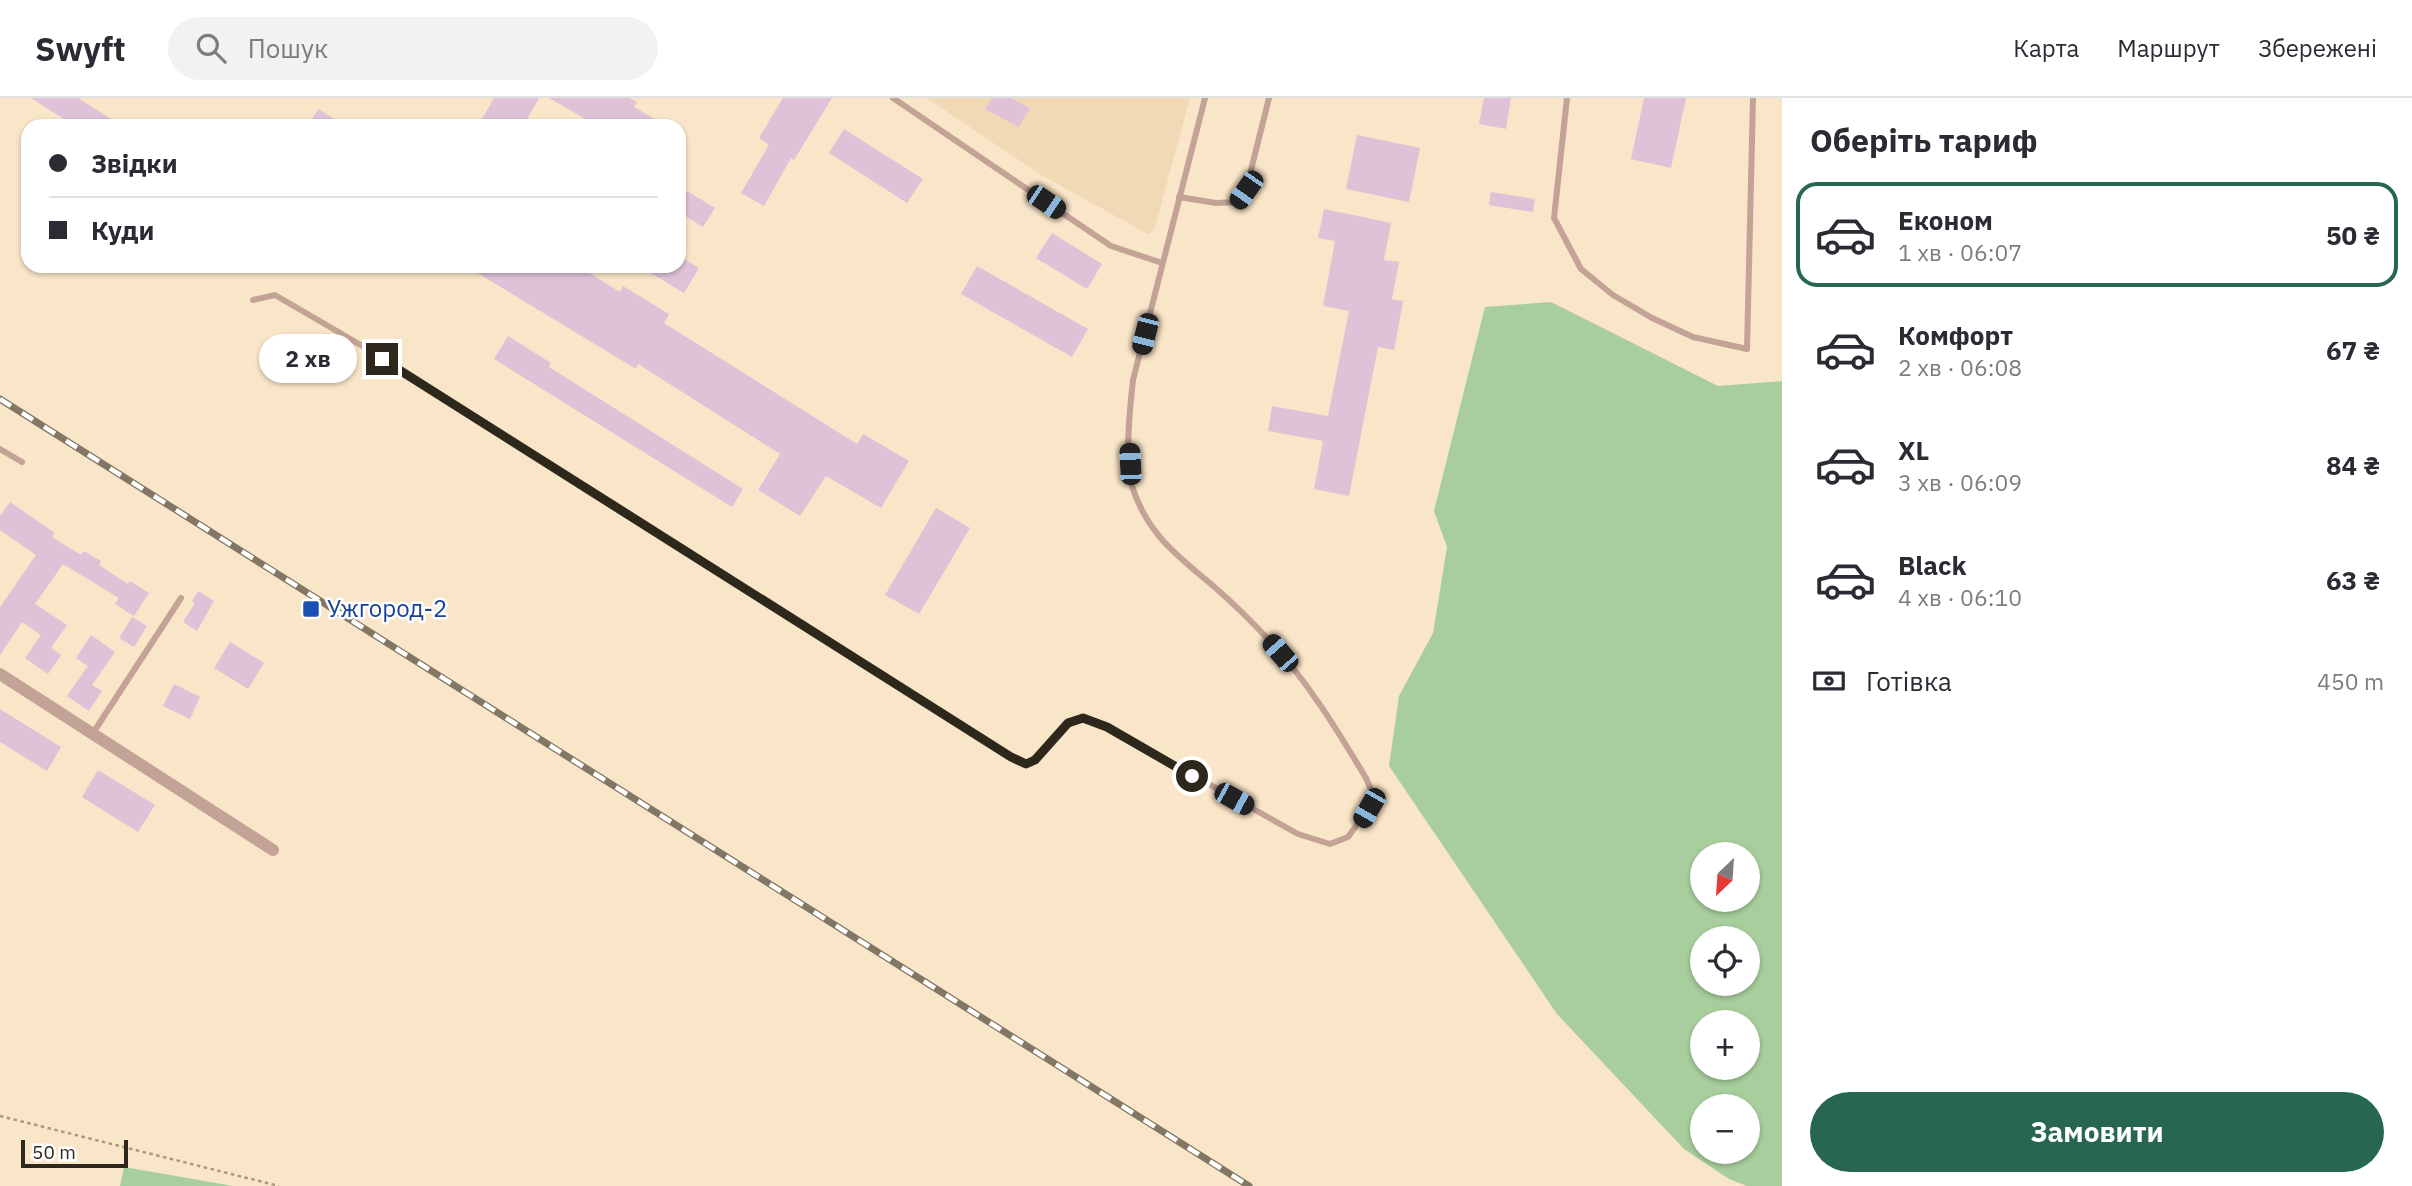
<!DOCTYPE html>
<html lang="uk">
<head>
<meta charset="utf-8">
<style>
  body { margin:0; font-family:"IBM Plex Sans",sans-serif; background:#f2f2f3; color:#2b2b33; height:100vh; display:flex; flex-direction:column; font-size:26px; white-space:nowrap }
  * { box-sizing:border-box; margin:0 }
  p { font-size:23px; color:#7c7c81 }
  .icon { flex:none; width:38px; height:38px; fill:none; stroke:currentColor; stroke-width:2; stroke-linecap:round; stroke-linejoin:round }
  .map { position:relative; flex:1; overflow:hidden }
  .sheet { display:flex; flex-direction:column; background:#fff; width:630px }
  .sheet>* { flex:none }
  .top-card { position:absolute; left:21px; top:21px; width:665px; height:154px; border-radius:21px; box-shadow:0 2px 5px #0004; display:grid; align-content:center; height:154px; padding:0 28px; background:#fff }
  .needle { width:46px; rotate:205deg }
  .buttons { position:absolute; left:1690px; top:744px; display:grid; gap:14px }
  .buttons a { display:grid; place-items:center; width:70px; height:70px; border-radius:50%; background:#fff; box-shadow:0 2px 5px #0004; font-size:35px }
  .scale { position:absolute; left:21px; bottom:18px; width:107px; box-sizing:border-box; padding-left:7px; border:4px solid #2e271c; border-top:0; font-size:19px; line-height:24px; white-space:nowrap; color:#2e271c; -webkit-text-stroke:5px #fff; paint-order:stroke }
  .end { position:absolute; width:32px; height:32px; margin:-16px; border:9px solid #2e271c; background:#fff; box-shadow:0 0 0 4px #fff }
  .from { border-radius:50% }
  .bubble { position:absolute; height:49px; border-radius:24px; background:#fff; box-shadow:0 2px 5px #0004; font-size:23px; font-weight:700; line-height:49px; text-align:center }
  .car { position:absolute; width:21px; height:42px; margin:-21px -10px; border-radius:9px; box-shadow:0 0 5px 2px #0007; background:linear-gradient(#222 24%,#8ab4d8 0 40%,#222 0 76%,#8ab4d8 0 86%,#222 0) }
  .top-card b { display:flex; align-items:center; gap:24px; height:66px; font-size:26px }
  .top-card b+b { border-top:2px solid #e1e1e2 }
  .top-card i { width:18px; height:18px; background:#2b2b33 }
  ul { padding:0; list-style:none }
  li { display:flex; align-items:center; gap:21px; height:105px; margin:0 14px 10px; padding:0 14px; border:4px solid transparent; border-radius:21px }
  li div { flex:1 }
  li b { display:block; font-size:26px }
  li em { font-style:normal; font-weight:700 }
  li.active { border-color:#266653 }
  li>.icon { width:63px; height:63px; stroke-width:1.5 }
  h2 { padding:0 28px; font-size:32px; line-height:84px }
  .pay { display:flex; align-items:center; gap:18px; height:77px; padding:0 28px; font-size:26px }
  .pay p { margin-inline-start:auto }
  .cta { display:flex; gap:14px; margin-top:auto; padding:14px 28px }
  .cta a { flex:1; height:80px; border-radius:42px; background:#266653; color:#fff; font-size:28px; font-weight:700; line-height:80px; text-align:center }
  header { display:flex; align-items:center; gap:42px; box-sizing:border-box; height:98px; padding:0 35px; background:#fff; border-bottom:2px solid #e1e1e2 }
  header strong { font-size:33px }
  nav { display:flex; gap:38px; margin-inline-start:auto; font-size:24px }
  .search { width:490px; height:63px; background:#f2f2f3; display:flex; align-items:center; gap:18px; box-sizing:border-box; padding:0 24px; border-radius:38px; color:#7c7c81; font-size:26px }
  main { display:flex; flex:1; min-height:0 }
  .map>svg:first-child { display:block }
  .built { fill:#f1d9b6 }
  .green { fill:#a8ce9d; fill-rule:evenodd }
  .building { fill:#dfc2d7 }
  .lines { fill:none; stroke-linecap:round; stroke-linejoin:round }
  .path { stroke:#a89984; stroke-width:2.5; stroke-dasharray:3.5 3.5; stroke-linecap:butt }
  .lane { stroke:#c3a395; stroke-width:6 }
  .street { stroke:#c3a395; stroke-width:12 }
  .rail-casing { stroke:#827664; stroke-width:7 }
  .rail { stroke:#fff; stroke-width:4.5; stroke-dasharray:13; stroke-linecap:butt }
  .route { stroke:#2e271c; stroke-width:9 }
  .transit-dot { fill:#1a4fb4; stroke:#fff; stroke-width:2.5 }
  .labels { text-anchor:middle; stroke-width:5; stroke-linejoin:round; paint-order:stroke }
  .transit-label { font-size:24px; fill:#164399; stroke:#fff; text-anchor:start }
</style>
</head>
<body>
<header>
<strong>Swyft</strong>
<div class="search"><svg class="icon" aria-label="search" viewBox="0 0 24 24"><circle cx="10" cy="10" r="6"/><path d="M15 15l6 6"/></svg>Пошук</div>
<nav><a>Карта</a><a>Маршрут</a><a>Збережені</a></nav>
</header>
<main>
<div class="map">
<svg width="1782" height="1088" viewBox="0 0 1782 1088">
  <rect width="100%" height="100%" fill="#f9e5c8"/>
  <polygon class="built" points="927,0 1190,0 1158,118 1154,132 1148,136 1041,77"/>
  <g class="green">
    <path d="M 1551,204 L 1718,288 L 1782,283 L 1782,1088 L 1747,1088 L 1729,1081 L 1684,1051 L 1557,916 L 1389,668 L 1399,598 L 1433,535 L 1447,449 L 1434,413 L 1485,209 ZM 1703,756 L 1748,756 L 1748,802 L 1703,802 ZM 1703,840 L 1748,840 L 1748,886 L 1703,886 ZM 1703,924 L 1748,924 L 1748,970 L 1703,970 ZM 1703,1008 L 1748,1008 L 1748,1054 L 1703,1054 Z"/>
    <polygon points="124,1069 233,1088 120,1088"/>
  </g>
  <g class="building">
    <polygon points="31,0 78,0 122,28 75,28"/>
    <polygon points="494,0 539,0 523,28 478,28"/>
    <polygon points="549,0 629,0 637,4 634,9 667,28 598,28"/>
    <polygon points="783,0 832,0 794,62 791,60 764,108 741,95 769,47 759,40"/>
    <polygon points="992,0 1011,0 1030,10 1019,29 985,11"/>
    <polygon points="1484,0 1511,0 1506,31 1479,26"/>
    <polygon points="1644,0 1686,0 1671,70 1631,61"/>
    <polygon points="318,11 346,28 308,28"/>
    <polygon points="844,31 923,81 907,105 829,55"/>
    <polygon points="1357,37 1420,50 1409,104 1346,91"/>
    <polygon points="687,93 715,110 703,129 679,114 679,105"/>
    <polygon points="1491,94 1535,101 1533,114 1489,107"/>
    <polygon points="1324,111 1391,125 1384,162 1399,164 1392,201 1403,203 1394,252 1378,249 1349,398 1314,391 1323,343 1268,333 1272,308 1328,318 1349,213 1323,208 1335,143 1318,140"/>
    <polygon points="1052,135 1102,166 1087,191 1036,160"/>
    <polygon points="679,158 699,170 684,195 639,168 679,168"/>
    <polygon points="466,168 578,168 620,194 623,188 669,216 664,225 857,346 863,336 909,363 881,410 826,378 800,418 758,392 780,356 638,266 636,271"/>
    <polygon points="977,168 1088,231 1072,259 961,196"/>
    <polygon points="508,238 551,265 549,269 743,391 732,409 494,261"/>
    <polygon points="10,404 55,435 52,439 81,457 84,453 101,463 99,467 128,486 130,483 149,495 134,518 115,506 119,500 63,466 35,506 67,527 51,550 61,557 48,576 25,560 41,537 22,524 0,557 0,509 36,457 0,432 0,418"/>
    <polygon points="936,410 970,430 919,516 885,497"/>
    <polygon points="198,493 214,503 197,533 183,524 195,505 192,503"/>
    <polygon points="132,519 147,528 134,549 119,540"/>
    <polygon points="91,537 115,554 92,587 102,593 89,613 67,598 88,568 76,560"/>
    <polygon points="230,544 264,565 248,591 214,570"/>
    <polygon points="174,586 200,599 190,621 163,608"/>
    <polygon points="0,611 61,649 47,673 0,644"/>
    <polygon points="98,672 155,707 138,734 82,699"/>
  </g>
  <g class="lines">
    <polyline class="path" points="0,1018 279,1088"/>
    <g class="lane">
      <polyline points="893,0 1111,148 1162,165"/>
      <polyline points="1567,0 1554,120 1581,171 1613,197 1652,220 1693,239 1747,251 1753,0"/>
      <polyline points="1179,99 1216,105 1237,104 1246,92 1269,0"/>
      <path d="M 253,202 L 275,197 L 359,246 L 1011,659 L 1026,666 C 1046,657 1062,617 1086,621 C 1093,622 1100,626 1107,629 L 1298,736 L 1330,746 L 1348,739 L 1369,710 L 1372,694 L 1366,680 C 1336,630 1308,584 1268,541 C 1253,525 1236,508 1219,493 C 1181,460 1148,439 1132,388 C 1124,364 1130,309 1133,282 L 1205,0"/>
      <polyline points="0,351 22,364"/>
      <polyline points="93,635 181,500"/>
    </g>
    <polyline class="street" points="0,576 273,752"/>
    <g class="rail-casing">
      <polyline id="rail" points="0,301 1249,1088"/>
    </g>
    <use href="#rail" class="rail"/>
  </g>
  <g class="lines">
    <polyline class="route" points="382,261 1011,659 1026,666 1035,662 1068,625 1083,620 1107,629 1192,678"/>
  </g>
  <rect class="transit-dot" x="302" y="502" width="18" height="18" rx="3.5"/>
  <g class="labels">
    <g class="transit-label">
      <text x="327" y="519">Ужгород-2</text>
    </g>
  </g>
</svg>
<div class="buttons">
<a><svg class="needle" viewBox="-14 -14 28 28"><path d="M0-13l5 13h-10z" fill="#e53935"/><path d="M0 13l5-13h-10z" fill="#7c7c81"/></svg></a>
<a><svg class="icon" aria-label="locate" viewBox="0 0 24 24"><circle cx="12" cy="12" r="6"/><path d="M12 2v4M12 18v4M2 12h4M18 12h4"/></svg></a>
<a>+</a>
<a>−</a>
</div>
<div class="scale">50 m</div>
<i class="end from" style="left:1192px;top:678px"></i>
<i class="end" style="left:382px;top:261px"></i>
<div class="bubble" style="left:259px;top:236px;width:98px">2 хв</div>
<i class="car" style="left:1246px;top:92px;rotate:215deg"></i>
<i class="car" style="left:1046px;top:104px;rotate:124deg"></i>
<i class="car" style="left:1145px;top:236px;rotate:194deg"></i>
<i class="car" style="left:1130px;top:366px;rotate:357deg"></i>
<i class="car" style="left:1280px;top:555px;rotate:319deg"></i>
<i class="car" style="left:1234px;top:701px;rotate:119deg"></i>
<i class="car" style="left:1369px;top:710px;rotate:210deg"></i>
<div class="top-card">
<b><i class="from"></i>Звідки</b>
<b><i></i>Куди</b>
</div>
</div>
<section class="sheet">
<h2>Оберіть тариф</h2>
<ul>
<li class="active"><svg class="icon" aria-label="car" viewBox="0 0 24 24"><path d="M5 17H2v-5l4-1 3-4h7l3 4 3 1v5h-3M9 17h6M6 11h13"/><circle cx="7" cy="17" r="2"/><circle cx="17" cy="17" r="2"/></svg><div><b>Економ</b><p>1 хв · 06:07</p></div><em>50 ₴</em></li>
<li><svg class="icon" aria-label="car" viewBox="0 0 24 24"><path d="M5 17H2v-5l4-1 3-4h7l3 4 3 1v5h-3M9 17h6M6 11h13"/><circle cx="7" cy="17" r="2"/><circle cx="17" cy="17" r="2"/></svg><div><b>Комфорт</b><p>2 хв · 06:08</p></div><em>67 ₴</em></li>
<li><svg class="icon" aria-label="car" viewBox="0 0 24 24"><path d="M5 17H2v-5l4-1 3-4h7l3 4 3 1v5h-3M9 17h6M6 11h13"/><circle cx="7" cy="17" r="2"/><circle cx="17" cy="17" r="2"/></svg><div><b>XL</b><p>3 хв · 06:09</p></div><em>84 ₴</em></li>
<li><svg class="icon" aria-label="car" viewBox="0 0 24 24"><path d="M5 17H2v-5l4-1 3-4h7l3 4 3 1v5h-3M9 17h6M6 11h13"/><circle cx="7" cy="17" r="2"/><circle cx="17" cy="17" r="2"/></svg><div><b>Black</b><p>4 хв · 06:10</p></div><em>63 ₴</em></li>
</ul>
<div class="pay"><svg class="icon" aria-label="cash" viewBox="0 0 24 24"><path d="M3 7h18v10H3z"/><circle cx="12" cy="12" r="2"/></svg>Готівка<p>450 m</p></div>
<div class="cta"><a>Замовити</a></div>
</section>
</main>
</body>
</html>
